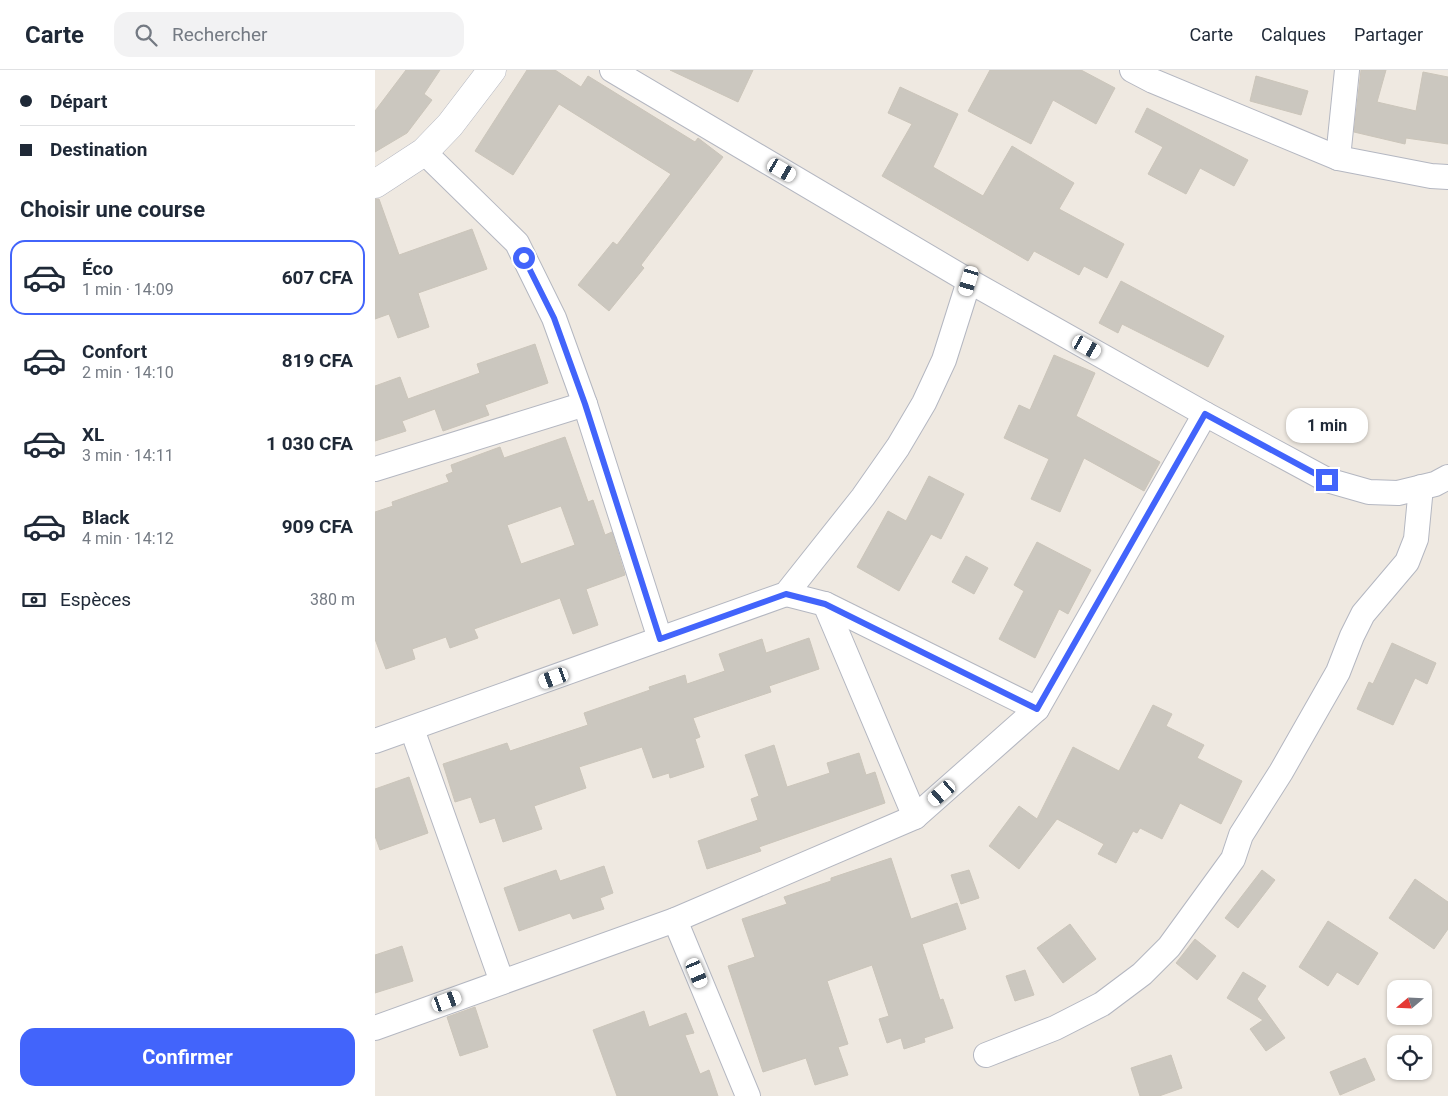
<!DOCTYPE html>
<html lang="fr">
<head>
<meta charset="utf-8">
<style>
  body { margin:0; font-family:Roboto,sans-serif; background:#f2f2f3; color:#1f2937; height:100vh; display:flex; flex-direction:column; font-size:19px; white-space:nowrap }
  * { box-sizing:border-box; margin:0 }
  p { font-size:16px; color:#747a83 }
  .icon { flex:none; width:28px; height:28px; fill:none; stroke:currentColor; stroke-width:2; stroke-linecap:round; stroke-linejoin:round }
  .map { position:relative; flex:1; overflow:hidden }
  .panel { display:flex; flex-direction:column; background:#fff; width:375px }
  .panel>* { flex:none }
  .guide { display:grid; align-content:center; height:110px; padding:0 20px; background:#fff }
  .needle { width:32px; rotate:251deg }
  .tools { position:absolute; left:1012px; top:910px; display:grid; gap:10px }
  .tools a { display:grid; place-items:center; width:45px; height:45px; border-radius:10px; background:#fff; box-shadow:0 1px 4px #0004; font-size:25px }
  .end { position:absolute; width:22px; height:22px; margin:-11px; border:6px solid #4264fb; background:#fff; box-shadow:0 0 0 2px #fff }
  .from { border-radius:50% }
  .bubble { position:absolute; height:35px; border-radius:15px; background:#fff; box-shadow:0 1px 4px #0004; font-size:16px; font-weight:700; line-height:35px; text-align:center }
  .car { position:absolute; width:15px; height:30px; margin:-15px -8px; border-radius:6px; box-shadow:0 0 4px 1px #0007; background:linear-gradient(#fff 24%,#345 0 40%,#fff 0 76%,#345 0 86%,#fff 0) }
  .guide b { display:flex; align-items:center; gap:18px; height:48px; font-size:19px }
  .guide b+b { border-top:1px solid #e0e1e3 }
  .guide i { width:12px; height:12px; background:#1f2937 }
  ul { padding:0; list-style:none }
  li { display:flex; align-items:center; gap:15px; height:75px; margin:0 10px 8px; padding:0 10px; border:2px solid transparent; border-radius:15px }
  li div { flex:1 }
  li b { display:block; font-size:19px }
  li em { font-style:normal; font-weight:700 }
  li.active { border-color:#4264fb }
  li>.icon { width:45px; height:45px; stroke-width:1.5 }
  h2 { padding:0 20px; font-size:22px; line-height:60px }
  .pay { display:flex; align-items:center; gap:12px; height:55px; padding:0 20px; font-size:19px }
  .pay p { margin-inline-start:auto }
  .cta { display:flex; gap:10px; margin-top:auto; padding:10px 20px }
  .cta a { flex:1; height:58px; border-radius:15px; background:#4264fb; color:#fff; font-size:20px; font-weight:700; line-height:58px; text-align:center }
  header { display:flex; align-items:center; gap:30px; box-sizing:border-box; height:70px; padding:0 25px; background:#fff; border-bottom:1px solid #e0e1e3 }
  header strong { font-size:24px }
  nav { display:flex; gap:28px; margin-inline-start:auto; font-size:18px }
  .search { width:350px; height:45px; background:#f2f2f3; display:flex; align-items:center; gap:12px; box-sizing:border-box; padding:0 18px; border-radius:15px; color:#747a83; font-size:19px }
  main { display:flex; flex:1; min-height:0 }
  .map>svg:first-child { display:block }
  .building { fill:#cbc7bf; stroke:#cbc5ba; fill-rule:evenodd }
  .lines { fill:none; stroke-linecap:round; stroke-linejoin:round }
  .minor-casing { stroke:#b4b7c1; stroke-width:26 }
  .tertiary-casing { stroke:#b4b7c1; stroke-width:29 }
  .minor { stroke:#fff; stroke-width:24 }
  .tertiary { stroke:#fff; stroke-width:28 }
  .route { stroke:#4264fb; stroke-width:6 }
</style>
</head>
<body>
<header>
<strong>Carte</strong>
<div class="search"><svg class="icon" aria-label="search" viewBox="0 0 24 24"><circle cx="10" cy="10" r="6"/><path d="M15 15l6 6"/></svg>Rechercher</div>
<nav><a>Carte</a><a>Calques</a><a>Partager</a></nav>
</header>
<main>
<section class="panel">
<div class="guide">
<b><i class="from"></i>Départ</b>
<b><i></i>Destination</b>
</div>
<h2>Choisir une course</h2>
<ul>
<li class="active"><svg class="icon" aria-label="car" viewBox="0 0 24 24"><path d="M5 17H2v-5l4-1 3-4h7l3 4 3 1v5h-3M9 17h6M6 11h13"/><circle cx="7" cy="17" r="2"/><circle cx="17" cy="17" r="2"/></svg><div><b>Éco</b><p>1 min · 14:09</p></div><em>607 CFA</em></li>
<li><svg class="icon" aria-label="car" viewBox="0 0 24 24"><path d="M5 17H2v-5l4-1 3-4h7l3 4 3 1v5h-3M9 17h6M6 11h13"/><circle cx="7" cy="17" r="2"/><circle cx="17" cy="17" r="2"/></svg><div><b>Confort</b><p>2 min · 14:10</p></div><em>819 CFA</em></li>
<li><svg class="icon" aria-label="car" viewBox="0 0 24 24"><path d="M5 17H2v-5l4-1 3-4h7l3 4 3 1v5h-3M9 17h6M6 11h13"/><circle cx="7" cy="17" r="2"/><circle cx="17" cy="17" r="2"/></svg><div><b>XL</b><p>3 min · 14:11</p></div><em>1 030 CFA</em></li>
<li><svg class="icon" aria-label="car" viewBox="0 0 24 24"><path d="M5 17H2v-5l4-1 3-4h7l3 4 3 1v5h-3M9 17h6M6 11h13"/><circle cx="7" cy="17" r="2"/><circle cx="17" cy="17" r="2"/></svg><div><b>Black</b><p>4 min · 14:12</p></div><em>909 CFA</em></li>
</ul>
<div class="pay"><svg class="icon" aria-label="cash" viewBox="0 0 24 24"><path d="M3 7h18v10H3z"/><circle cx="12" cy="12" r="2"/></svg>Espèces<p>380 m</p></div>
<div class="cta"><a>Confirmer</a></div>
</section>
<div class="map">
<svg width="1073" height="1026" viewBox="0 0 1073 1026">
  <rect width="100%" height="100%" fill="#efe9e1"/>
  <g class="building">
    <polygon points="31,0 65,0 49,24 57,30 32,63 0,82 0,41"/>
    <polygon points="152,0 180,0 206,17 213,6 320,72 323,68 348,87 266,195 269,198 234,241 203,215 238,172 242,175 296,104 184,34 138,105 100,81"/>
    <polygon points="295,0 378,0 363,32"/>
    <polygon points="615,0 706,0 740,18 721,54 678,30 656,74 593,41"/>
    <polygon points="986,0 1011,0 1002,32 1041,41 1048,2 1073,7 1073,74 1031,68 1030,74 979,62"/>
    <polygon points="881,6 933,21 926,45 875,31"/>
    <polygon points="525,17 583,44 558,97 608,126 637,76 699,113 684,139 749,174 732,208 709,196 704,205 659,181 653,191 507,106 537,54 513,43"/>
    <polygon points="772,38 873,90 859,116 825,98 811,124 773,104 788,77 760,62"/>
    <polygon points="0,129 4,129 24,185 97,159 112,199 43,223 54,257 23,268 14,244 0,249"/>
    <polygon points="746,211 849,266 833,297 747,254 743,263 724,253"/>
    <polygon points="160,274 173,313 110,335 114,345 68,361 60,339 27,351 31,361 0,371 0,316 25,307 33,329 105,303 102,294"/>
    <polygon points="679,285 720,303 701,346 785,392 769,421 709,388 685,442 656,429 674,389 629,368 644,335 655,340"/>
    <path d="M 190,367 L 213,432 L 218,430 L 230,465 L 237,462 L 250,505 L 211,519 L 223,555 L 198,564 L 185,528 L 99,559 L 103,568 L 75,578 L 71,567 L 37,579 L 40,589 L 11,599 L 0,569 L 0,442 L 18,436 L 17,432 L 74,412 L 71,405 L 78,402 L 76,395 L 125,377 L 129,388 ZM 186,436 L 200,475 L 146,494 L 132,455 Z"/>
    <polygon points="554,406 589,424 566,469 556,464 524,521 482,497 513,441 531,451"/>
    <polygon points="662,472 716,500 693,544 684,539 660,588 624,569 649,521 639,515"/>
    <polygon points="591,486 613,498 599,524 577,512"/>
    <polygon points="434,568 444,599 394,616 396,622 318,648 325,667 320,669 329,697 295,708 294,703 278,708 267,677 204,697 211,718 159,736 167,759 128,772 120,748 105,753 96,727 80,732 68,694 132,673 135,681 213,655 209,643 275,620 274,617 310,605 312,614 350,601 344,584 387,569 391,583"/>
    <polygon points="1017,573 1061,593 1052,614 1040,608 1018,655 982,639 994,612 998,614"/>
    <polygon points="778,635 797,644 791,656 829,675 822,688 867,711 846,754 805,733 787,769 765,758 762,763 758,761 741,793 723,784 729,774 682,749 644,799 614,776 644,736 662,749 698,677 744,701"/>
    <polygon points="399,675 412,717 455,703 452,693 484,683 491,705 500,702 510,733 384,777 386,781 332,799 323,771 383,750 376,729 384,726 370,685"/>
    <polygon points="34,707 53,763 5,780 0,766 0,719"/>
    <polygon points="516,788 536,849 582,833 591,859 547,874 565,930 568,929 578,958 549,968 550,972 529,979 526,968 512,973 504,949 514,946 497,895 452,911 473,974 463,977 473,1005 440,1015 431,988 388,1002 353,896 380,887 367,849 412,834 409,827 456,811 456,808"/>
    <polygon points="229,796 238,823 225,828 229,839 198,849 195,843 144,861 129,818 181,800 185,811"/>
    <polygon points="594,800 604,828 586,834 576,805"/>
    <polygon points="887,800 900,810 863,858 850,848"/>
    <polygon points="1040,809 1073,832 1073,859 1059,879 1014,848"/>
    <polygon points="953,851 1003,883 983,915 962,902 953,916 924,897"/>
    <polygon points="695,854 721,889 688,913 662,878"/>
    <polygon points="820,869 841,886 822,910 801,893"/>
    <polygon points="27,876 38,911 0,923 0,885"/>
    <polygon points="650,900 659,925 640,931 631,906"/>
    <polygon points="868,902 891,916 882,929 910,968 891,981 875,959 888,950 852,928"/>
    <polygon points="100,937 113,977 85,986 72,947"/>
    <polygon points="269,941 274,957 311,943 319,963 310,965 325,1004 334,1000 343,1026 242,1026 218,960"/>
    <polygon points="796,985 807,1018 784,1026 765,1026 756,998"/>
    <polygon points="990,988 1000,1010 965,1025 955,1002"/>
  </g>
  <g class="lines">
    <g class="minor-casing">
      <g id="minor">
        <polyline points="237,0 594,211 830,344 952,410 994,422 1023,423 1060,414 1073,407"/>
        <polyline points="757,0 778,11 963,88 1056,106 1073,107"/>
        <polyline points="49,82 142,173 179,248 210,334 285,569"/>
        <polyline points="963,88 972,0"/>
        <polyline points="0,399 210,334"/>
        <polyline points="411,524 450,534 662,639"/>
        <polyline points="450,534 540,747"/>
        <polyline points="37,659 127,912"/>
        <polyline points="0,671 411,524 488,427 523,377 549,333 569,290 594,211"/>
        <polyline points="300,850 373,1026"/>
        <polyline points="0,958 300,850 540,747 662,639 830,344"/>
        <polyline points="611,985 680,958 727,934 767,904 794,877 858,789 866,765 906,702 963,602 977,566 988,544 1032,492 1041,469 1046,417"/>
      </g>
    </g>
    <g class="tertiary-casing">
      <polyline id="tertiary" points="0,114 49,82 75,55 117,0"/>
    </g>
    <use href="#minor" class="minor"/>
    <use href="#tertiary" class="tertiary"/>
  </g>
  <g class="lines">
    <polyline class="route" points="149,188 179,248 210,334 285,569 411,524 450,534 662,639 830,344 952,410"/>
  </g>
</svg>
<div class="tools">
<a><svg class="needle" viewBox="-14 -14 28 28"><path d="M0-13l5 13h-10z" fill="#e53935"/><path d="M0 13l5-13h-10z" fill="#747a83"/></svg></a>
<a><svg class="icon" aria-label="locate" viewBox="0 0 24 24"><circle cx="12" cy="12" r="6"/><path d="M12 2v4M12 18v4M2 12h4M18 12h4"/></svg></a>
</div>
<i class="end from" style="left:149px;top:188px"></i>
<i class="end" style="left:952px;top:410px"></i>
<div class="bubble" style="left:911px;top:338px;width:82px">1 min</div>
<i class="car" style="left:407px;top:100px;rotate:120deg"></i>
<i class="car" style="left:594px;top:211px;rotate:197deg"></i>
<i class="car" style="left:712px;top:277px;rotate:119deg"></i>
<i class="car" style="left:179px;top:608px;rotate:250deg"></i>
<i class="car" style="left:567px;top:723px;rotate:229deg"></i>
<i class="car" style="left:322px;top:903px;rotate:157deg"></i>
<i class="car" style="left:72px;top:931px;rotate:70deg"></i>
</div>
</main>
</body>
</html>
